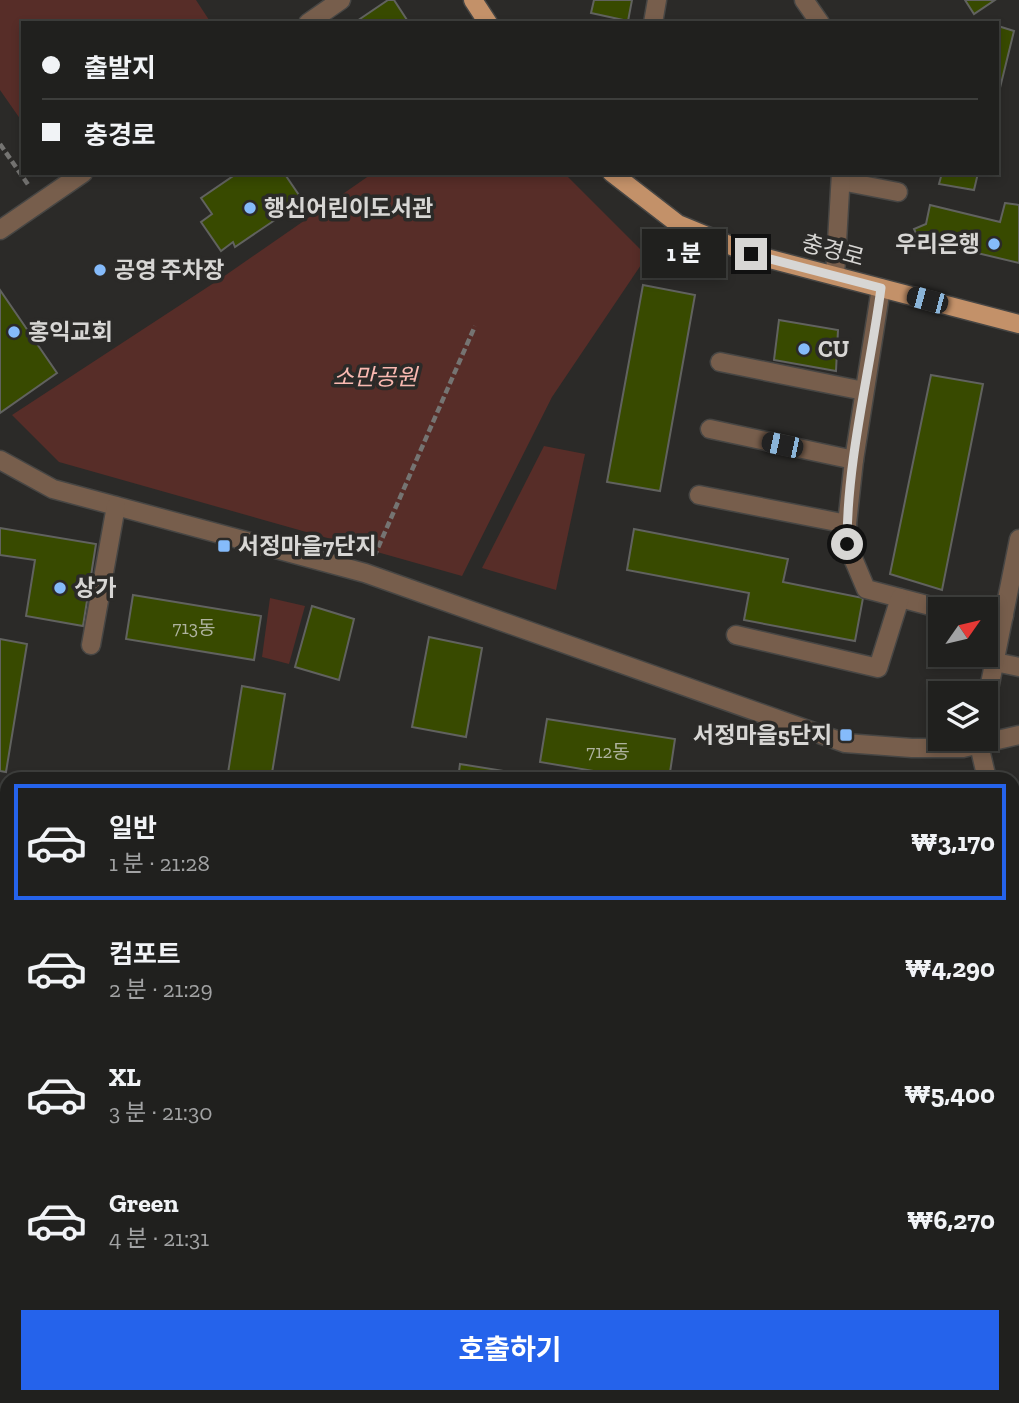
<!DOCTYPE html>
<html lang="ko">
<head>
<meta charset="utf-8">
<style>
  body { margin:0; font-family:"Zilla Slab","Noto Sans KR",serif; background:#282827; color:#f1f3f6; height:100vh; display:flex; flex-direction:column; font-size:26px; white-space:nowrap }
  * { box-sizing:border-box; margin:0 }
  p { font-size:23px; color:#a2a3a4 }
  .icon { flex:none; width:38px; height:38px; fill:none; stroke:currentColor; stroke-width:2; stroke-linecap:round; stroke-linejoin:round }
  .map { position:relative; flex:1; overflow:hidden }
  .sheet { position:absolute; left:0px; top:772px; width:1020px; height:632px; display:flex; flex-direction:column; background:#20201e; border-radius:21px 21px 0 0; box-shadow:0 4px 10px #0003,0 0 0 2px #3d3e3c }
  .sheet>* { flex:none }
  .banner { position:absolute; left:21px; top:21px; width:978px; height:154px; border-radius:0px; box-shadow:0 4px 10px #0003,0 0 0 2px #3d3e3c; display:grid; align-content:center; height:154px; padding:0 21px; background:#20201e }
  .needle { width:46px; rotate:56deg }
  .tools { position:absolute; left:928px; top:597px; display:grid; gap:14px }
  .tools a { display:grid; place-items:center; width:70px; height:70px; border-radius:0px; background:#20201e; box-shadow:0 4px 10px #0003,0 0 0 2px #3d3e3c; font-size:35px }
  .end { position:absolute; width:32px; height:32px; margin:-16px; border:9px solid #d7d6d4; background:#111; box-shadow:0 0 0 4px #111 }
  .from { border-radius:50% }
  .bubble { position:absolute; height:49px; border-radius:0px; background:#20201e; box-shadow:0 4px 10px #0003,0 0 0 2px #3d3e3c; font-size:23px; font-weight:700; line-height:49px; text-align:center }
  .car { position:absolute; width:21px; height:42px; margin:-21px -10px; border-radius:9px; box-shadow:0 0 5px 2px #0007; background:linear-gradient(#222 24%,#8ab4d8 0 40%,#222 0 76%,#8ab4d8 0 86%,#222 0) }
  .banner b { display:flex; align-items:center; gap:24px; height:66px; font-size:26px }
  .banner b+b { border-top:2px solid #3d3e3c }
  .banner i { width:18px; height:18px; background:#f1f3f6 }
  ul { padding:12px 0 0; list-style:none }
  li { display:flex; align-items:center; gap:21px; height:116px; margin:0 14px 10px; padding:0 7px; border:4px solid transparent; border-radius:0px }
  li div { flex:1 }
  li b { display:block; font-size:26px }
  li em { font-style:normal; font-weight:700 }
  li.selected { border-color:#2563eb }
  li>.icon { width:63px; height:63px; stroke-width:1.5 }
  .primary-button { display:flex; gap:14px; margin-top:auto; padding:14px 21px }
  .primary-button a { flex:1; height:80px; border-radius:0px; background:#2563eb; color:#fff; font-size:28px; font-weight:700; line-height:80px; text-align:center }
  .map>svg:first-child { display:block }
  .green { fill:#572d28 }
  .lines { fill:none; stroke-linecap:round; stroke-linejoin:round }
  .stream { stroke:#1a643e; stroke-width:8 }
  .building { fill:#384a00; stroke:#61625f; stroke-width:2 }
  .minor-casing { stroke:#474644; stroke-width:21 }
  .major-casing { stroke:#474644; stroke-width:21 }
  .highway-casing { stroke:#474644; stroke-width:24 }
  .path { stroke:#757472; stroke-width:4.5; stroke-dasharray:7 3.5; stroke-linecap:butt }
  .minor { stroke:#775e4c; stroke-width:18 }
  .major { stroke:#c39169; stroke-width:18 }
  .highway { stroke:#e1a575; stroke-width:21 }
  .route { stroke:#d7d6d4; stroke-width:9 }
  .poi-dot { fill:#85bbfb; stroke:#2b2a28; stroke-width:2.5 }
  .labels { text-anchor:middle; stroke-width:7; stroke-linejoin:round; paint-order:stroke }
  .number-label { font-size:19px; fill:#afb39f }
  .poi-label { font-size:23px; font-weight:bold; fill:#d7d6d4; stroke:#2b2a28; text-anchor:start }
  .street-label { font-size:23px; fill:#d7d6d4; stroke:#2b2a28 }
  .park-label { font-size:23px; font-style:italic; fill:#f9b9b1; stroke:#2b2a28 }
</style>
</head>
<body>
<div class="map">
<svg width="1019" height="1403" viewBox="0 0 1019 1403">
  <rect width="100%" height="100%" fill="#2b2a28"/>
  <g class="green">
    <polygon points="0,0 196,0 211,23 23,23 23,123 0,90"/>
    <polygon points="373,173 564,173 647,256 552,397 462,576 59,462 12,415 223,277"/>
    <polygon points="544,446 585,454 556,590 482,568"/>
    <polygon points="270,598 305,606 289,664 262,657"/>
  </g>
  <g class="lines">
    <g class="stream">
      <polyline points="0,1114 7,1115"/>
      <polyline points="1013,1239 1019,1240"/>
    </g>
  </g>
  <g class="building">
    <polygon points="388,0 394,0 409,23 354,23"/>
    <polygon points="594,0 632,0 628,21 591,13"/>
    <polygon points="965,0 995,0 974,14"/>
    <polygon points="998,26 1014,31 998,96"/>
    <polygon points="232,173 284,173 303,201 235,247 233,242 221,251 201,222 212,214 201,198 233,176"/>
    <polygon points="942,173 978,173 974,190 939,184"/>
    <polygon points="1005,203 1019,205 1019,263 927,241 921,244 914,229 926,224 930,205 1000,222"/>
    <polygon points="643,285 695,295 660,491 607,482"/>
    <polygon points="0,290 57,373 0,413"/>
    <polygon points="779,320 838,330 836,371 774,360"/>
    <polygon points="931,375 983,384 942,590 890,574"/>
    <polygon points="0,528 96,544 83,626 26,616 35,560 0,555"/>
    <polygon points="634,529 788,559 783,582 863,598 855,641 744,620 749,593 627,570"/>
    <polygon points="133,595 261,616 254,660 126,639"/>
    <polygon points="312,606 354,619 339,680 295,667"/>
    <polygon points="429,637 482,648 466,737 412,727"/>
    <polygon points="0,639 27,644 6,772 0,771"/>
    <polygon points="242,686 285,694 271,779 227,779"/>
    <polygon points="547,719 675,739 669,779 641,779 540,762"/>
    <polygon points="460,764 504,771 503,779 458,779"/>
    <polygon points="7,875 7,917 0,907 0,880"/>
    <polygon points="1013,1059 1019,1062 1019,1102 1013,1099"/>
  </g>
  <g class="lines">
    <g class="minor-casing">
      <g id="minor">
        <polyline points="804,0 820,23"/>
        <polyline points="308,23 341,0"/>
        <polyline points="653,23 657,0"/>
        <polyline points="841,181 898,192"/>
        <polyline points="0,230 83,173"/>
        <polyline points="835,276 841,173"/>
        <polyline points="881,288 854,460 847,524 847,544 866,589 942,609"/>
        <polyline points="720,362 864,391"/>
        <polyline points="710,429 854,460"/>
        <polyline points="0,460 53,489 365,573 845,743 912,748 963,748 1019,735"/>
        <polyline points="699,495 847,524"/>
        <polyline points="985,615 1004,616"/>
        <polyline points="736,635 878,668 900,598"/>
        <polyline points="91,645 116,506"/>
        <polyline points="995,662 1019,667"/>
        <polyline points="985,709 1019,539"/>
        <polyline points="980,738 979,745 987,779"/>
        <polyline points="1013,864 1019,877"/>
        <polyline points="1015,969 1019,972"/>
      </g>
    </g>
    <g class="major-casing">
      <g id="major">
        <polyline points="473,0 488,23"/>
        <polyline points="612,173 678,224 751,254 1019,324"/>
        <polyline points="0,1322 7,1334"/>
        <polyline points="44,1396 47,1403"/>
      </g>
    </g>
    <g class="highway-casing">
      <g id="highway">
        <polyline points="1013,1391 1019,1391"/>
        <polyline points="815,1403 907,1396"/>
      </g>
    </g>
    <g class="path">
      <polyline points="0,144 29,186"/>
      <polyline points="374,557 475,326"/>
      <polyline points="1013,1181 1019,1182"/>
      <polyline points="0,1215 7,1211"/>
      <polyline points="1013,1216 1019,1216"/>
      <polyline points="1013,1261 1019,1261"/>
      <polyline points="1013,1307 1019,1308"/>
      <polyline points="175,1396 176,1403"/>
    </g>
    <use href="#minor" class="minor"/>
    <use href="#major" class="major"/>
    <use href="#highway" class="highway"/>
  </g>
  <g class="lines">
    <path class="route" d="M 751,254 L 881,288 C 870,372 847,458 847,544"/>
  </g>
  <g class="poi-dot">
    <circle cx="250" cy="208" r="7"/>
    <circle cx="994" cy="244" r="7"/>
    <circle cx="100" cy="270" r="7"/>
    <circle cx="14" cy="332" r="7"/>
    <circle cx="804" cy="349" r="7"/>
    <rect x="217" y="539" width="14" height="14" rx="3.5"/>
    <circle cx="60" cy="588" r="7"/>
    <rect x="839" y="728" width="14" height="14" rx="3.5"/>
  </g>
  <g class="labels">
    <g class="number-label">
      <text x="194" y="634">713동</text>
      <text x="608" y="758">712동</text>
    </g>
    <g class="poi-label">
      <text x="264" y="216">행신어린이도서관</text>
      <text x="980" y="252" text-anchor="end">우리은행</text>
      <text x="114" y="278">공영 주차장</text>
      <text x="28" y="340">홍익교회</text>
      <text x="818" y="357">CU</text>
      <text x="238" y="554">서정마을7단지</text>
      <text x="74" y="596">상가</text>
      <text x="832" y="743" text-anchor="end">서정마을5단지</text>
    </g>
    <g class="street-label">
      <text transform="translate(833 250) rotate(15)" y="8">충경로</text>
    </g>
    <g class="park-label">
      <text x="375" y="385">소만공원</text>
    </g>
  </g>
</svg>
<div class="tools">
<a><svg class="needle" viewBox="-14 -14 28 28"><path d="M0-13l5 13h-10z" fill="#e53935"/><path d="M0 13l5-13h-10z" fill="#a2a3a4"/></svg></a>
<a><svg class="icon" aria-label="layers" viewBox="0 0 24 24"><path d="M12 4l9 5-9 5-9-5zM3 14l9 5 9-5"/></svg></a>
</div>
<i class="end from" style="left:847px;top:544px"></i>
<i class="end" style="left:751px;top:254px"></i>
<div class="bubble" style="left:642px;top:229px;width:84px">1 분</div>
<i class="car" style="left:927px;top:300px;rotate:285deg"></i>
<i class="car" style="left:782px;top:445px;rotate:282deg"></i>
<div class="banner">
<b><i class="from"></i>출발지</b>
<b><i></i>충경로</b>
</div>
<section class="sheet">
<ul>
<li class="selected"><svg class="icon" aria-label="car" viewBox="0 0 24 24"><path d="M5 17H2v-5l4-1 3-4h7l3 4 3 1v5h-3M9 17h6M6 11h13"/><circle cx="7" cy="17" r="2"/><circle cx="17" cy="17" r="2"/></svg><div><b>일반</b><p>1 분 · 21:28</p></div><em>₩3,170</em></li>
<li><svg class="icon" aria-label="car" viewBox="0 0 24 24"><path d="M5 17H2v-5l4-1 3-4h7l3 4 3 1v5h-3M9 17h6M6 11h13"/><circle cx="7" cy="17" r="2"/><circle cx="17" cy="17" r="2"/></svg><div><b>컴포트</b><p>2 분 · 21:29</p></div><em>₩4,290</em></li>
<li><svg class="icon" aria-label="car" viewBox="0 0 24 24"><path d="M5 17H2v-5l4-1 3-4h7l3 4 3 1v5h-3M9 17h6M6 11h13"/><circle cx="7" cy="17" r="2"/><circle cx="17" cy="17" r="2"/></svg><div><b>XL</b><p>3 분 · 21:30</p></div><em>₩5,400</em></li>
<li><svg class="icon" aria-label="car" viewBox="0 0 24 24"><path d="M5 17H2v-5l4-1 3-4h7l3 4 3 1v5h-3M9 17h6M6 11h13"/><circle cx="7" cy="17" r="2"/><circle cx="17" cy="17" r="2"/></svg><div><b>Green</b><p>4 분 · 21:31</p></div><em>₩6,270</em></li>
</ul>
<div class="primary-button"><a>호출하기</a></div>
</section>
</div>
</body>
</html>
